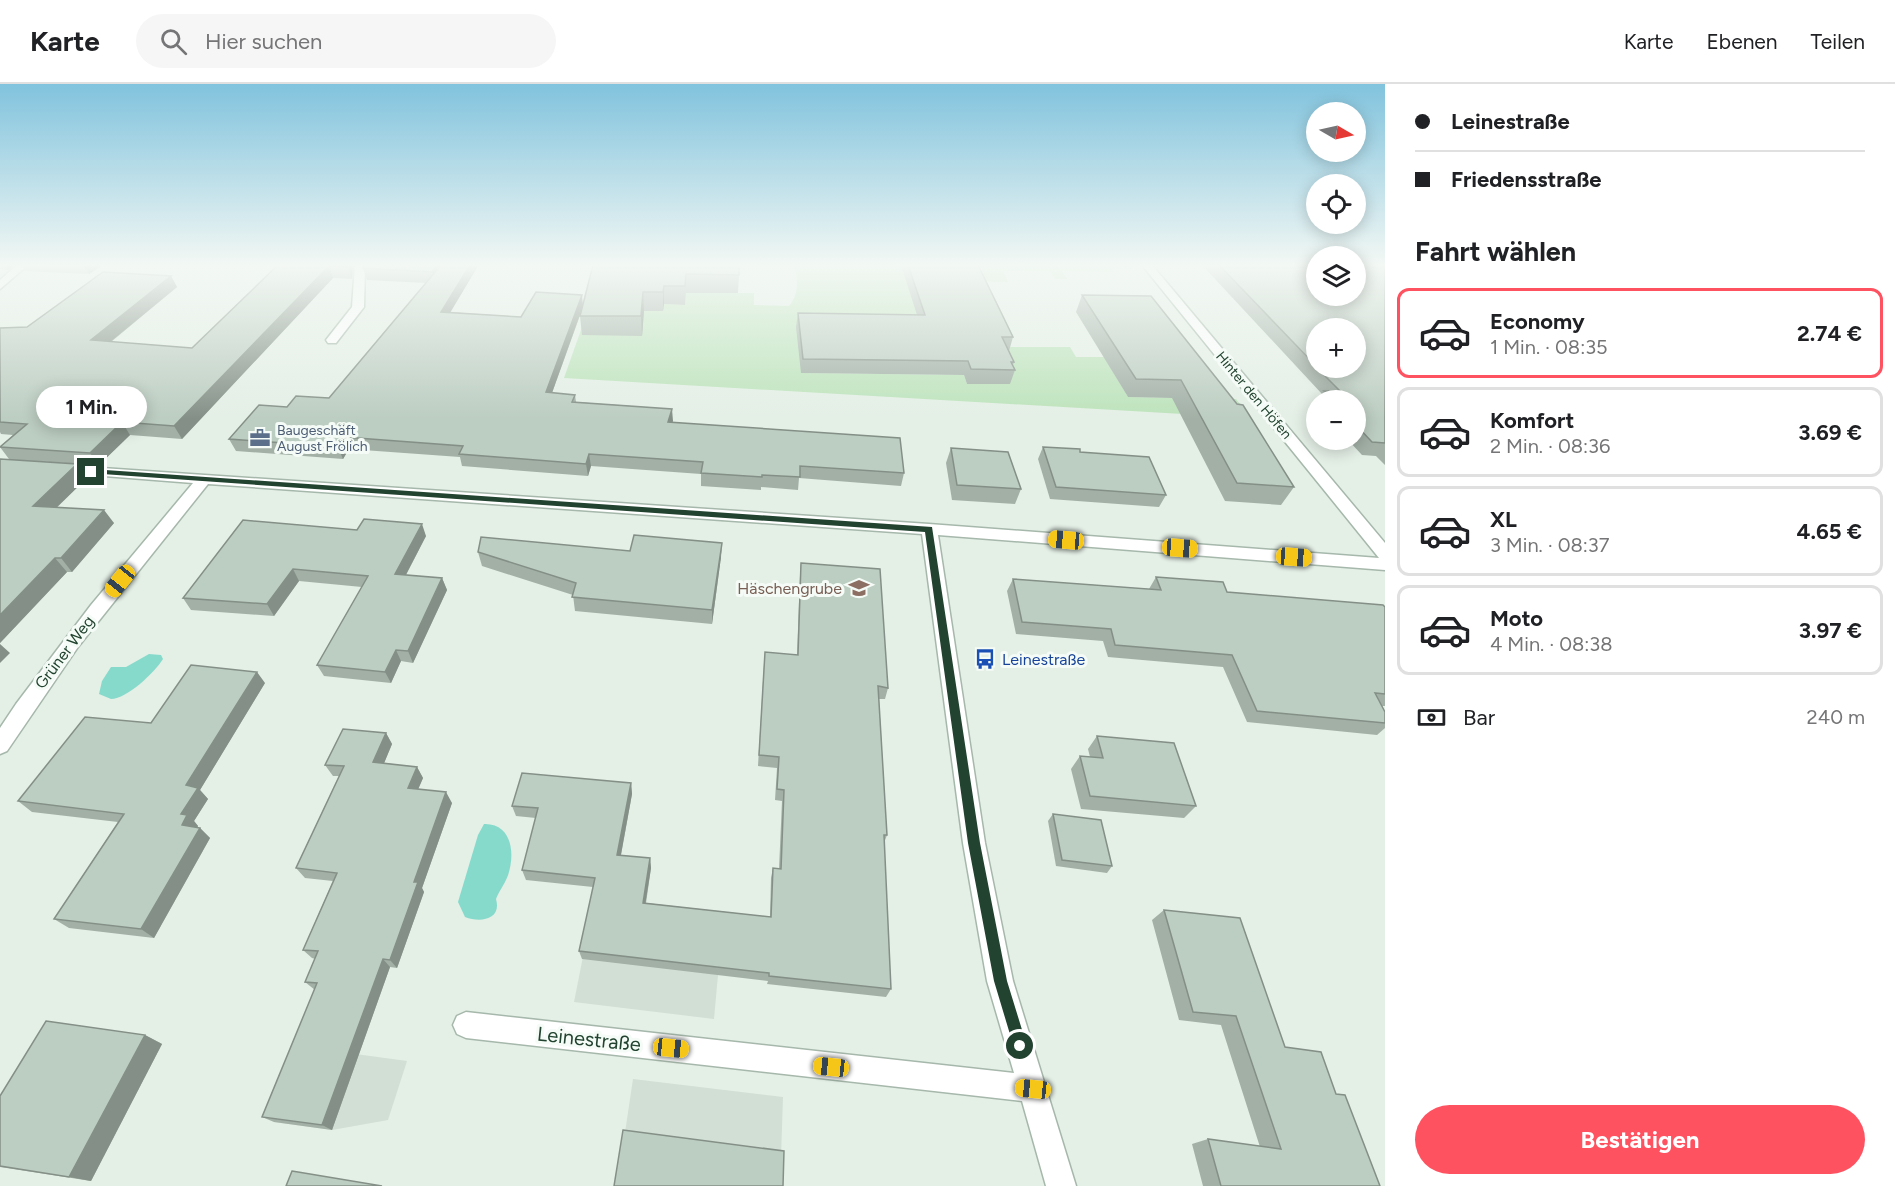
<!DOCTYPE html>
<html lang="de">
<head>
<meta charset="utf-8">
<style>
  body { margin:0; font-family:Figtree,sans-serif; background:#f6f6f6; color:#202124; height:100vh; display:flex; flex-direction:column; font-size:22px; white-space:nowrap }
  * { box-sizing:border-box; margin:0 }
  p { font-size:20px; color:#757577 }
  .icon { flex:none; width:33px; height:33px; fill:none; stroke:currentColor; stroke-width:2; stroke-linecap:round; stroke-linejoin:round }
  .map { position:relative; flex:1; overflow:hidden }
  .panel { display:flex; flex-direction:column; background:#fff; width:510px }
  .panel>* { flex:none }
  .hud { display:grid; align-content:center; height:132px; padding:0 30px; background:#fff }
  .needle { width:39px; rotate:99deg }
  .tools { position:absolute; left:1306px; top:18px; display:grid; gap:12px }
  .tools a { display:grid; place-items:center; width:60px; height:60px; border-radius:50%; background:#fff; box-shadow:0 3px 15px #0003; font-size:30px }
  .end { position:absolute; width:27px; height:27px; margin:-14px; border:8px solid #21432f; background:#fff; box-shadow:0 0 0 3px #fff }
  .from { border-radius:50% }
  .bubble { position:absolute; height:42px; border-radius:21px; background:#fff; box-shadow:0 3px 15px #0003; font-size:20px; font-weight:700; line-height:42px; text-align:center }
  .car { position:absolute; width:18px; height:36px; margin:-18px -9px; border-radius:8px; box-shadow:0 0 4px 2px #0007; background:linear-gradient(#f5c518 24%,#345 0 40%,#f5c518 0 76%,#345 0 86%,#f5c518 0) }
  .hud b { display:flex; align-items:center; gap:21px; height:57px; font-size:22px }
  .hud b+b { border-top:2px solid #e0e0e0 }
  .hud i { width:15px; height:15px; background:#202124 }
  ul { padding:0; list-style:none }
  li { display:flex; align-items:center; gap:18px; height:90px; margin:0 12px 9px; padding:0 18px; border:3px solid #e0e0e0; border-radius:12px }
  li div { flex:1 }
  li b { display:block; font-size:22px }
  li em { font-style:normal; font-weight:700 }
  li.current { border-color:#ff5260 }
  li>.icon { width:54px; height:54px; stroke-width:1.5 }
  h2 { padding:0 30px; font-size:27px; line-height:72px }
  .pay { display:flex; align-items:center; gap:15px; height:66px; padding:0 30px; font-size:22px }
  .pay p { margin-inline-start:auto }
  .primary-button { display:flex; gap:12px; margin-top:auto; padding:12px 30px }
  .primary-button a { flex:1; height:69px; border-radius:36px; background:#ff5260; color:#fff; font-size:24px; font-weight:700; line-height:69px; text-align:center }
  header { display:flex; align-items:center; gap:36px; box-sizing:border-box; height:84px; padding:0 30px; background:#fff; border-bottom:2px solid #e0e0e0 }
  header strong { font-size:28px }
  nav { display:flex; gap:33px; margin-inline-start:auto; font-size:21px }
  .search { width:420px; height:54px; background:#f6f6f6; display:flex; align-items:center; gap:15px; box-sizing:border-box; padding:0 21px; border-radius:33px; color:#757577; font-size:22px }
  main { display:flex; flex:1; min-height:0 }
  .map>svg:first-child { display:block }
  .built { fill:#d2dfd5 }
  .green { fill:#bde3bb }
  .water { fill:#86dacc }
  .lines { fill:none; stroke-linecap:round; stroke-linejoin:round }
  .minor-casing { stroke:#a6b8ab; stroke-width:3 }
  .minor { fill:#fff; fill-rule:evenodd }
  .wall { fill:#a2b0a6 }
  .shaded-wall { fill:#849087 }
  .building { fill:#bccdc1; stroke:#849087; stroke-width:1.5 }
  .route { fill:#21432f }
  .labels { text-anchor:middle; stroke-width:6; stroke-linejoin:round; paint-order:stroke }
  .far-street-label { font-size:14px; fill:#21432f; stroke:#f5fbf6 }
  .far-service-label { font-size:14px; fill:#4e5e75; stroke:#f5fbf6; text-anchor:start }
  .education-label { font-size:16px; fill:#785e54; stroke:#f5fbf6; text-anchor:end }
  .street-label { font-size:16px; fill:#21432f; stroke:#f5fbf6 }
  .transit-label { font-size:16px; fill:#164399; stroke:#f5fbf6; text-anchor:start }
  .near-street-label { font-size:20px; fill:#21432f; stroke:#f5fbf6 }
</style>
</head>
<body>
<header>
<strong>Karte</strong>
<div class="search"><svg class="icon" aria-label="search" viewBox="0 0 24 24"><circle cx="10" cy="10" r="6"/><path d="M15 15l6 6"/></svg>Hier suchen</div>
<nav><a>Karte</a><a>Ebenen</a><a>Teilen</a></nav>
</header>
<main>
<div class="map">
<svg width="1385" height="1102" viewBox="0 0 1385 1102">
  <rect width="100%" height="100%" fill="#e4efe6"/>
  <g class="built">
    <polygon points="593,822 718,891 714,935 574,918"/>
    <polygon points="304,963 407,977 388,1036 332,1046 274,1038"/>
    <polygon points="633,995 783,1013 780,1102 617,1102"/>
  </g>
  <path class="green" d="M 793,181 L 1131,181 L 1134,185 L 1113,185 L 1114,188 L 1062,187 L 1067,195 L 1055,195 L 1050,187 L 1003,187 L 1008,198 L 976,197 L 922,245 L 802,289 L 964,291 L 967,300 L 1007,263 L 1070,263 L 1076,273 L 1104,273 L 1128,313 L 1236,315 L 1251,334 L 564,294 L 588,226 L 663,227 L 664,220 L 685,221 L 686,209 L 754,209 L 754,221 L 789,222 C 799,211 799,194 793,181 Z"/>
  <g class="water">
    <path d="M 149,570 L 161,571 L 163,575 C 155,588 127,615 111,615 L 99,610 L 102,597 L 111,583 L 126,583 Z"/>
    <path d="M 484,740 C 515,739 516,777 505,798 C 502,804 498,809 496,815 C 502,836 480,839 465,833 L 458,818 L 478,751 Z"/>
  </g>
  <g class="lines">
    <g class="minor-casing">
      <g id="minor">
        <polygon points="17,181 28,181 0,205 0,196"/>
        <polygon points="355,181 365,181 364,223 336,259 328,259 326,256 352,223"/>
        <polygon points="1142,181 1152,181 1385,459 1385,486 938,451 985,759 1013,897 1076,1102 1046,1102 1022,1017 466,954 457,950 453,941 457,932 466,928 1014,989 987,897 963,759 922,450 208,400 78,563 7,667 0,670 0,644 16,620 91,521 193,399 53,388 51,385 58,381 929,440 1379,474"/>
      </g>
    </g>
    <use href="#minor" class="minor"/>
  </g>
  <g class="wall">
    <polygon points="0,181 15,181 8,186 0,185"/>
    <polygon points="21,181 103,181 89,190 25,187"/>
    <polygon points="278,181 353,181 352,195 333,194 182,355 130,351 99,381 34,377 87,394 56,423 114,439 72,488 67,488 0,559 0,375 9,375 0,363 13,351 1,350 0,348 0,244 27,243 171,192 177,203 111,258 192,264"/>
    <polygon points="593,181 739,191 738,209 686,209 685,221 664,220 663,227 644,227 642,252 582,251 580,232 582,226 552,309 575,311 576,318 672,325 672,339 904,389 901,402 799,394 798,406 761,403 761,406 701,402 701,390 591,382 588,392 462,382 460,373 349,365 343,375 236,367 229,355 287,323 329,314 426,199 367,196 363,184 478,182 450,228 521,233 583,220"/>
    <polygon points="901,181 978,181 1013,253 1009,267 1014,278 1013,281 1015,286 1010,300 967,300 964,291 801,289 796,243 798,229 917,231"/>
    <polygon points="1202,181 1385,181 1385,381 1376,372 1362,371 1348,356 1356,356 1356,316 1318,316 1322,310"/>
    <polygon points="1082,211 1151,212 1294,403 1281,421 1225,417 1172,314 1128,313 1076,228"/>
    <polygon points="1043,363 1080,368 1166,411 1159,423 1050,415 1038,375"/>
    <polygon points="951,364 1021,405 1015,420 952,416 946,379"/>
    <polygon points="243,436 426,452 406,491 442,494 447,506 413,579 401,577 391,599 324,592 317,581 362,503 299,497 274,532 191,526 183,514"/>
    <polygon points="630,467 721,473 712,540 575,527 573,511 482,482 478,468"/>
    <polygon points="801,479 888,604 885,615 879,615 887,751 884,759 891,905 886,913 767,900 768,897 582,875 579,867 593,803 526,796 522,786 536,734 516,732 512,722 631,699 632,710 621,771 650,774 651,784 646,819 770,833 771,794 773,784 779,785 782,717 775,716 777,684 758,682 764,580 765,568 797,571 800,491"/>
    <polygon points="1156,493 1227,508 1385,523 1385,622 1382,622 1385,628 1385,644 1377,651 1247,638 1223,583 1108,573 1103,557 1016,550 1007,507 1013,495 1149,505"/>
    <polygon points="265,599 200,706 208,715 194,737 198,742 197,743 200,744 210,754 154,854 69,844 54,835 118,738 32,728 18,717 151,639"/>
    <polygon points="386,649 392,660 384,679 417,683 423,694 418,705 452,719 422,804 424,808 397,884 390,883 332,1046 274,1038 262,1033 315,906 305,898 315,875 312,874 303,866 333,797 305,794 296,784 339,692 333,692 325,681"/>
    <polygon points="1097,652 1196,722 1184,734 1081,725 1071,685 1080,672 1090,673 1088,665"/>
    <polygon points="1053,730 1112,782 1107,789 1056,782 1048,737"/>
    <polygon points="1164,826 1285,963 1336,1010 1380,1102 1203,1102 1192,1060 1208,1055 1260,1063 1221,941 1179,936 1152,836"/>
    <polygon points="145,951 162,960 91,1097 0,1083 0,1012"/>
  </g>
  <g class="shaded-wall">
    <polygon points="5,181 15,181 8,186"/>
    <polygon points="83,181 103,181 89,190"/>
    <polygon points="348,181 353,181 352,195 348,183"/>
    <polygon points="437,181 448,181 435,199 432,188"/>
    <polygon points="470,181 478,181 478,182 444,239 441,228"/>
    <polygon points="329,182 333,194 182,355 174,342"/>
    <polygon points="171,192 177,203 98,268 91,256"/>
    <polygon points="664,202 664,220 663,227 663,208"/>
    <polygon points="643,208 644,227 642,252 641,232"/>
    <polygon points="582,211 583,222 548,320 546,308"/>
    <polygon points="672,325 673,337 669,350 668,338"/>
    <polygon points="122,338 130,351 99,381 90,369"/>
    <polygon points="344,353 349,365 343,375 338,363"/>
    <polygon points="589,370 591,382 588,392 586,380"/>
    <polygon points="77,380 87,394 44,436 33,422"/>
    <polygon points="104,426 114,439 72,488 61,474"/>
    <polygon points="422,440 426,452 400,502 395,490"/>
    <polygon points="722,459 721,473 712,540 712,526"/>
    <polygon points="55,474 67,488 0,559 0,531"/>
    <polygon points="293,485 299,497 274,532 267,520"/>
    <polygon points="442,494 447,506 413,579 408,567"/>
    <polygon points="0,560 10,569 0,579"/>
    <polygon points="396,566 401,577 391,599 385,588"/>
    <polygon points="257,588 265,599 200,706 208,715 194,737 198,742 193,752 182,741 181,730 186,701"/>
    <polygon points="386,649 392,660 380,689 373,678"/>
    <polygon points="417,683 423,694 414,715 408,704"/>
    <polygon points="631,699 632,710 619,781 617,771"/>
    <polygon points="446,708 452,719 422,804 424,808 397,884 390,876 414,798"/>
    <polygon points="200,744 210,754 154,854 141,845"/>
    <polygon points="650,774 651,784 644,828 643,819"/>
    <polygon points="383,875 390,883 332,1046 322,1041"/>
    <polygon points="145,951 162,960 91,1097 69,1093"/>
  </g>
  <g class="building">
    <polygon points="278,181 348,181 348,183 329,182 174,342 122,338 90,369 0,363 27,340 0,338 0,244 27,243 103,188 171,192 91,256 192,264"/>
    <polygon points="363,181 437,181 432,188 363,184"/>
    <polygon points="441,181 470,181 441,228 521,233 536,208 582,211 546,308 575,311 572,318 672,325 668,338 900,354 904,389 800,382 800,393 762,391 762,393 701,389 703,378 589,370 586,380 459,370 463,362 344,353 338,363 229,355 259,321 287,323 296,312 329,314"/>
    <polygon points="593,181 739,181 739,191 686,190 685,202 664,202 663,208 643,208 641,232 580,232"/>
    <polygon points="908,181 978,181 1013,253 1002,253 1014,278 1011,278 1015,286 971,285 968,277 803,275 798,229 925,231"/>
    <polygon points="1219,181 1317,181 1317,212 1356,212 1356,181 1385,181 1385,359 1372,358 1356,341 1356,316 1334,316 1324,307 1340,307 1317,284 1356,284 1356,244 1317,244 1317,283"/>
    <polygon points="1082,211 1151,212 1237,320 1243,321 1294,403 1237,399 1181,296 1136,295"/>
    <polygon points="1043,363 1080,365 1080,368 1149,373 1166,411 1056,403"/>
    <polygon points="951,364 1008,368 1021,405 957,401"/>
    <polygon points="0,375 77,380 33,422 104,426 61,474 55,474 0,531"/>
    <polygon points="364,435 422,440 395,490 442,494 408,567 396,566 385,588 317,581 368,492 293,485 267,520 183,514 243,436 357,446"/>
    <polygon points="634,451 722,459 712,526 572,513 576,499 478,468 481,453 630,467"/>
    <polygon points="801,479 880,485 888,604 878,602 887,751 884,751 891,905 769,892 769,889 579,867 595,794 522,786 538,724 512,722 522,689 631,699 617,771 650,774 643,819 771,833 773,784 781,785 784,706 777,705 779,673 759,671 765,568 798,571"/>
    <polygon points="1156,493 1223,498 1227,508 1383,521 1385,523 1385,610 1375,609 1385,628 1385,639 1257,627 1232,571 1115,561 1111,545 1022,538 1013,495 1161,506"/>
    <polygon points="191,581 257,588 186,701 198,704 181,730 187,731 182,741 200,744 141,845 54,835 124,730 18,717 85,633 151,639"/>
    <polygon points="343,645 386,649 373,678 417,683 408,704 446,708 414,798 418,798 390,876 383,875 322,1041 262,1033 317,899 305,898 318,867 303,866 337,789 296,784 344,682 325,681"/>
    <polygon points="1097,652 1174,659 1196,722 1090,712 1080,672 1103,674"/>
    <polygon points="1053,730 1101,736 1112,782 1062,776"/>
    <polygon points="1164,826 1240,834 1285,963 1321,968 1336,1010 1345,1011 1380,1102 1221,1102 1208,1055 1281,1065 1236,932 1193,928"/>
    <polygon points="46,937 145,951 69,1093 0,1082 0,1012"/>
    <polygon points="623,1046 784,1067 783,1102 614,1102"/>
    <polygon points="292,1087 382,1102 286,1102"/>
  </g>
  <linearGradient id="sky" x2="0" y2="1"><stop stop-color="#81c3dd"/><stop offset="0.54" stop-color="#f3f8f4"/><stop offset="1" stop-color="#f3f8f4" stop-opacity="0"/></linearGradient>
  <rect width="1385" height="335" fill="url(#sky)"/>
  <polygon class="route" points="91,385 932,443 980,759 1007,897 1027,962 1025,967 1020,969 1015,967 994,897 968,759 925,448 88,389 87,388"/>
  <defs>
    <g id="office-bare" transform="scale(1.62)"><path d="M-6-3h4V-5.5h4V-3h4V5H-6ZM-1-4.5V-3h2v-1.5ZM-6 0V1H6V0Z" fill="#5c6f8a" stroke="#f5fbf6" stroke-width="2.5" paint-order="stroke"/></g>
    <g id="school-bare" transform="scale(1.62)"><path d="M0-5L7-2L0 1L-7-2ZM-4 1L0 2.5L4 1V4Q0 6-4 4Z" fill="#8d6e63" stroke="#f5fbf6" stroke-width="2.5" paint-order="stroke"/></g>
    <g id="bus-bare" transform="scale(1.62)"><path d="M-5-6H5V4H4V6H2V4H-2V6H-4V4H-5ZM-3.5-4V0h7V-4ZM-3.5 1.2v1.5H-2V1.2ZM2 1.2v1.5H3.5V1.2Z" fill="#1a4fb4" stroke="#f5fbf6" stroke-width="2.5" paint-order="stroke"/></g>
  </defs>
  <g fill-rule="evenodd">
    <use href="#office-bare" x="260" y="354"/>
    <use href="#school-bare" x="859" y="504"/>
    <use href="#bus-bare" x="985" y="575"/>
  </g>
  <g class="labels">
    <g class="far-street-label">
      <text transform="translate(1254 311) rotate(50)" y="5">Hinter den Höfen</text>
    </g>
    <g class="far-service-label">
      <text x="277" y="351">Baugeschäft<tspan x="277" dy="16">August Frölich</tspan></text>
    </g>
    <g class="education-label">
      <text x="842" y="510">Häschengrube</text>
    </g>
    <g class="street-label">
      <text transform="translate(64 568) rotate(-53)" y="6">Grüner Weg</text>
    </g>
    <g class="transit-label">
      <text x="1002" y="581">Leinestraße</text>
    </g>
    <g class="near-street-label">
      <text transform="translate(589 955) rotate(6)" y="7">Leinestraße</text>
    </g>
  </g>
</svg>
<div class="tools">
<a><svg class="needle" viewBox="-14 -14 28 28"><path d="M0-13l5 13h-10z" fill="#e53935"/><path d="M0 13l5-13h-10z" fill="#757577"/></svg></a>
<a><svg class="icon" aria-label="locate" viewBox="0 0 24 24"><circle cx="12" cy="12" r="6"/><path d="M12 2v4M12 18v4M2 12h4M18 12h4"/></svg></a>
<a><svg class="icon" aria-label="layers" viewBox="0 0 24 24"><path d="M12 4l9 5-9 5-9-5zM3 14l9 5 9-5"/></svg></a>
<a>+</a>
<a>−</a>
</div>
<i class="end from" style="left:1020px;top:962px"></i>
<i class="end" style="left:91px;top:388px"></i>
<div class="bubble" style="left:36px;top:302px;width:111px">1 Min.</div>
<i class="car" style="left:1066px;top:456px;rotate:275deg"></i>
<i class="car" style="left:1180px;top:464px;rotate:94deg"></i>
<i class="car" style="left:1294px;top:473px;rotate:94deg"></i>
<i class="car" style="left:120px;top:497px;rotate:219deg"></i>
<i class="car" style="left:671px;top:964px;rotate:96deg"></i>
<i class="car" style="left:831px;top:983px;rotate:276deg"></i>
<i class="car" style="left:1033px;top:1005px;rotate:276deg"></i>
</div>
<section class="panel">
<div class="hud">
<b><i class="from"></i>Leinestraße</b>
<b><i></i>Friedensstraße</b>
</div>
<h2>Fahrt wählen</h2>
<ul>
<li class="current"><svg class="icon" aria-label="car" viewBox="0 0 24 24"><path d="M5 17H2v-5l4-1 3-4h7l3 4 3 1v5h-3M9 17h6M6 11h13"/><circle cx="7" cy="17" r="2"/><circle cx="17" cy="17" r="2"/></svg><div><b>Economy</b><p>1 Min. · 08:35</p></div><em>2.74 €</em></li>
<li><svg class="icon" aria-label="car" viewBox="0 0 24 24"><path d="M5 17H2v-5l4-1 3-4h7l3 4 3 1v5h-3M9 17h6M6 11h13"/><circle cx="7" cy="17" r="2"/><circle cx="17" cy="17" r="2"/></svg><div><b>Komfort</b><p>2 Min. · 08:36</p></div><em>3.69 €</em></li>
<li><svg class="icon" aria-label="car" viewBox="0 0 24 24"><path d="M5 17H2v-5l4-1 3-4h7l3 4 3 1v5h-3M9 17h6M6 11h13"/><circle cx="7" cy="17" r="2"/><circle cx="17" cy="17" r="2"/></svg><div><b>XL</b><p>3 Min. · 08:37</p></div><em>4.65 €</em></li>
<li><svg class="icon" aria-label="car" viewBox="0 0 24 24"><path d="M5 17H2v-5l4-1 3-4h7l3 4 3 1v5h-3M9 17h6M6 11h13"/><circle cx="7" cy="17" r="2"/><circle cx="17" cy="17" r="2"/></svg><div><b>Moto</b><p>4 Min. · 08:38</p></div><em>3.97 €</em></li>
</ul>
<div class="pay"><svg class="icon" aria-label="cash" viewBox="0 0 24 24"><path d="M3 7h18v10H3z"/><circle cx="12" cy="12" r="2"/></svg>Bar<p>240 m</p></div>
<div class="primary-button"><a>Bestätigen</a></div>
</section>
</main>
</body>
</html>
